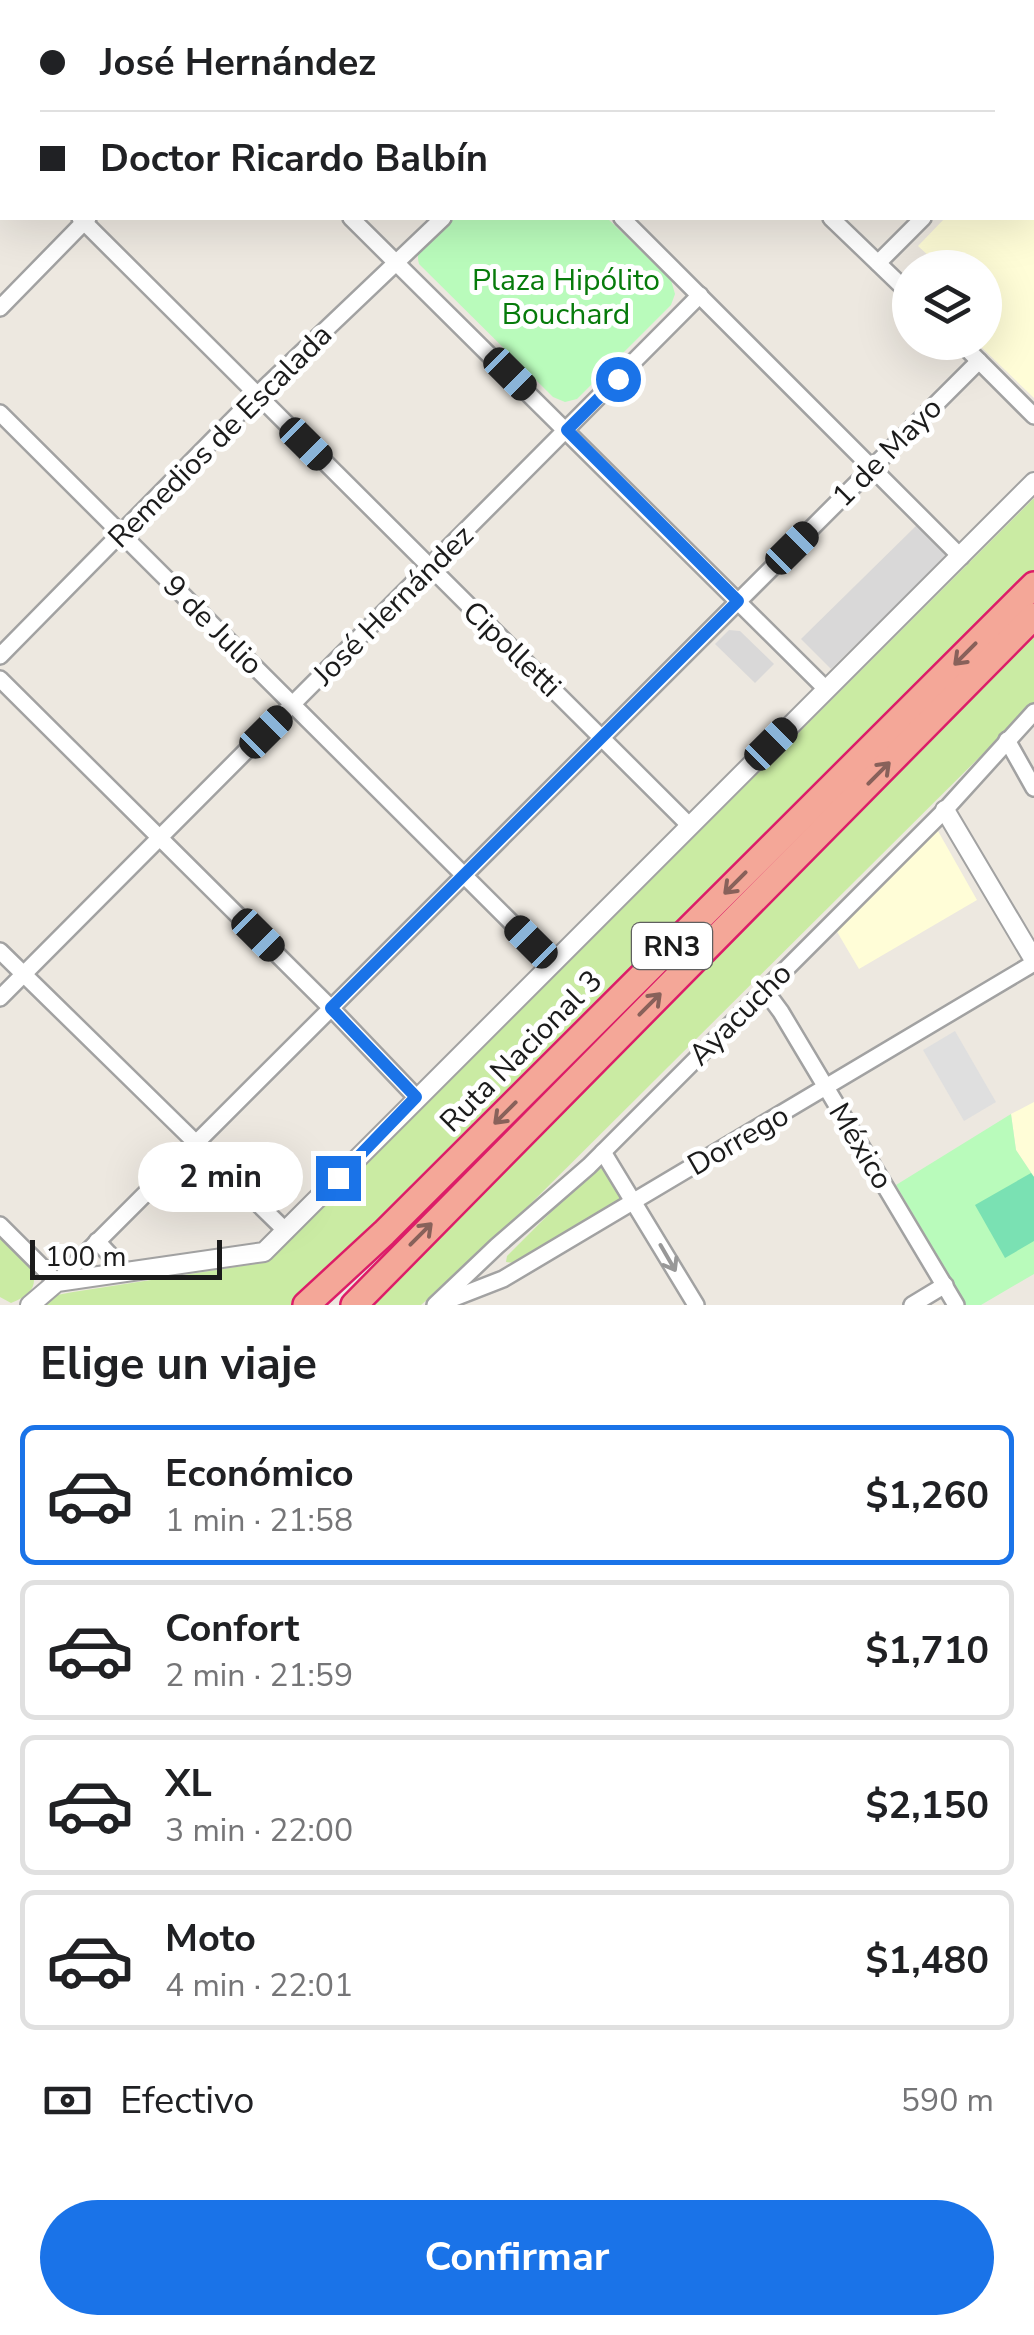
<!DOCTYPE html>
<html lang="es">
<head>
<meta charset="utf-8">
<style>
  body { margin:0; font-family:"Nunito Sans",sans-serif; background:#f6f6f6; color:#202124; height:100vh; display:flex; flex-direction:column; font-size:38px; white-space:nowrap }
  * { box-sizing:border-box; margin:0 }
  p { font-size:32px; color:#757577 }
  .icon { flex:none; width:55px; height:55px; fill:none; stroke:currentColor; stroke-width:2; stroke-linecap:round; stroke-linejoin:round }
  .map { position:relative; height:1305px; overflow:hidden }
  .drawer { display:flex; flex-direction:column; background:#fff; flex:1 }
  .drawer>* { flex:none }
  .guide { position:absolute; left:0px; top:0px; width:1035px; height:220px; box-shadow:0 10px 40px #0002; display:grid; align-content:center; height:220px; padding:0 40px; background:#fff }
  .tools { position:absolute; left:892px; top:250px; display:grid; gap:20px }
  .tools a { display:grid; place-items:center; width:110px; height:110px; border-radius:50%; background:#fff; box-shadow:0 10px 40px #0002; font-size:50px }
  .scale { position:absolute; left:30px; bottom:25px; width:192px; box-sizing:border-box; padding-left:10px; border:5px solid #1b1b1b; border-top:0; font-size:28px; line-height:35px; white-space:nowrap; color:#1b1b1b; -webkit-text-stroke:8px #fff; paint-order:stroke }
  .end { position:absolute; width:45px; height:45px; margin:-22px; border:12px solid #1a73e8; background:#fff; box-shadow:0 0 0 5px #fff }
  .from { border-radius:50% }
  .bubble { position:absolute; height:70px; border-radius:35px; background:#fff; box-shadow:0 10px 40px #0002; font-size:32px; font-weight:700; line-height:70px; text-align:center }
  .car { position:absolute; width:30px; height:60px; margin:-30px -15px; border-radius:12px; box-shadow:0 0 8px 2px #0007; background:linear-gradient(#222 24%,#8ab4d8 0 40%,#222 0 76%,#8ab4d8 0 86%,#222 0) }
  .guide b { display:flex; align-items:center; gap:35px; height:95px; font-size:38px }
  .guide b+b { border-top:2px solid #e0e0e0 }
  .guide i { width:25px; height:25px; background:#202124 }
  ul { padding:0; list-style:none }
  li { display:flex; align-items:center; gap:30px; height:140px; margin:0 20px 15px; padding:0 20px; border:5px solid #e0e0e0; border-radius:15px }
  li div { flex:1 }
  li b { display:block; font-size:38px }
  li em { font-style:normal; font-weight:700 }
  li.selected { border-color:#1a73e8 }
  li>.icon { width:90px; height:90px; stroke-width:1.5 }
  h2 { padding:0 40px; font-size:45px; line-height:120px }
  .pay { display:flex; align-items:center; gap:25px; height:110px; padding:0 40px; font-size:38px }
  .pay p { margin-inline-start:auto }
  .primary-button { display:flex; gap:20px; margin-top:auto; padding:20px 40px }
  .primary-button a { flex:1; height:115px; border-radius:60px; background:#1a73e8; color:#fff; font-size:40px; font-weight:700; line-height:115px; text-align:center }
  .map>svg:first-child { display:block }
  .residential { fill:#d9d8d8 }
  .education { fill:#fffdd7 }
  .grass { fill:#caeba3 }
  .park { fill:#b9fbbb }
  .pitch { fill:#7ae1b3 }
  .parking { fill:#dfdfdf }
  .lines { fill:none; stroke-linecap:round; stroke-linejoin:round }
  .minor-casing { stroke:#a2a2a2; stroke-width:20 }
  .tertiary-casing { stroke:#a2a2a2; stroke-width:22 }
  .trunk-casing { stroke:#dc1d68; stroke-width:30 }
  .minor { stroke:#fff; stroke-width:15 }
  .tertiary { stroke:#fff; stroke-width:18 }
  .trunk { stroke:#f4a798; stroke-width:25 }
  .oneway { stroke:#88615a }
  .oneway2 { stroke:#989898 }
  .route { stroke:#1a73e8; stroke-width:12 }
  .labels { text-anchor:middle; stroke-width:10; stroke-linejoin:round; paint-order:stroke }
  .shield { fill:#fff; stroke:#5f5f5f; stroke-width:2.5 }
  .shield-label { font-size:28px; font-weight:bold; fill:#1b1b1b }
  .park-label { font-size:30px; fill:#077b0b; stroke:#fff }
  .street-label { font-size:30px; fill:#1b1b1b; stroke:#fff }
</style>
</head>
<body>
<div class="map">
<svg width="1034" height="1305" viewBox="0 0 1034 1305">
  <rect width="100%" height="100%" fill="#ede8e0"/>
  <g class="residential">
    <polygon points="918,524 948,554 831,669 801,639"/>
    <polygon points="729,630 740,631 774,664 755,683 715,644"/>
  </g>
  <g class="education">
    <polygon points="1034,128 1034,398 977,343 985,342 985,268 941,267 918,246 945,218 1032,218"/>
    <polygon points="938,831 977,900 859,969 836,930"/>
    <polygon points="1034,1102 1034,1177 1016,1150 1011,1114"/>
  </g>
  <g class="grass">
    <polygon points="1034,498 1034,574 295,1305 44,1305 57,1295 73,1292 268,1262"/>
    <polygon points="1034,628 1034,703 485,1249 421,1305 367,1305"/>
    <polygon points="600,1168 606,1170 621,1199 514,1263 506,1262 507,1256 593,1170"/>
    <path d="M 0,1235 C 20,1255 59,1285 11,1303 L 0,1297 Z"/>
  </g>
  <g class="park">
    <path d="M 448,218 L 607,218 L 671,280 L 675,294 L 671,305 L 577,399 L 565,402 L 553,397 L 419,264 C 413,244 435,231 448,218 Z"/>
    <polygon points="1011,1114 1016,1150 1034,1177 1034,1274 981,1305 966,1305 896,1185"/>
  </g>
  <polygon class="pitch" points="1031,1173 1034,1177 1034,1241 1005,1258 975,1205"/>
  <polygon class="parking" points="955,1031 996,1102 964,1121 923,1050"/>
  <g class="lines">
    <g class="minor-casing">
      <g id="minor">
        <polyline points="58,0 71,2"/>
        <polyline points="407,0 409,2"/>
        <polyline points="610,0 612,2"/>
        <polyline points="783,0 786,2"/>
        <polyline points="951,0 953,2"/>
        <polyline points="149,2 150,0"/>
        <polyline points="313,2 316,0"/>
        <polyline points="637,2 640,0"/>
        <polyline points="797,2 799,0"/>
        <polyline points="1032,80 1034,81"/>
        <polyline points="1032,108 1034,107"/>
        <polyline points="0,137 2,140"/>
        <polyline points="80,218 689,825"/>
        <polyline points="351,218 826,689"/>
        <polyline points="622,218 961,557"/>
        <polyline points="831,218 910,294"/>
        <polyline points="878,263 923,218"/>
        <polyline points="0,308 88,218"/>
        <polyline points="960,342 1034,416"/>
        <polyline points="0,413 553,964"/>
        <polyline points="0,656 257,395 443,218"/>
        <polyline points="0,679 331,1008 416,1097"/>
        <polyline points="1007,740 1034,788"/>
        <polyline points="0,951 286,1231"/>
        <polyline points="764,989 781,1012 956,1305"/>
        <polyline points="0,998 700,295"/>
        <polyline points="603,1152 696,1305"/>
        <polyline points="0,1225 57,1282 979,361"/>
        <polyline points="97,1241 126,1272"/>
        <polyline points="444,1302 503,1279 1034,963"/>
        <polyline points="435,1305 497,1246 589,1166 945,810 1034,712"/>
        <polyline points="912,1305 945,1285"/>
      </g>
    </g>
    <g class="tertiary-casing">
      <g id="tertiary">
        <polyline points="945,810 1034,960"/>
        <polyline points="30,1305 57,1282 264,1252 1034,482"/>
      </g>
    </g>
    <g class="trunk-casing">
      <g id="trunk">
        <polyline points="306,1305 384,1233 1034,585"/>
        <polyline points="354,1305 1034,616"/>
      </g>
    </g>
    <use href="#minor" class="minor"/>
    <use href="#tertiary" class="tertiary"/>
    <use href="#trunk" class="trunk"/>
  </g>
  <defs><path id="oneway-shaft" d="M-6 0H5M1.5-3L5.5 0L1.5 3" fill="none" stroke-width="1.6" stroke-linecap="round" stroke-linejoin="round" transform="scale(2.5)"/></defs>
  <g class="oneway">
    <use href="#oneway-shaft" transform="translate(965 654) rotate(135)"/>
    <use href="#oneway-shaft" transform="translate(879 773) rotate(-45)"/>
    <use href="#oneway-shaft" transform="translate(735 883) rotate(135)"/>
    <use href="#oneway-shaft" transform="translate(650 1004) rotate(-45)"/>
    <use href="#oneway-shaft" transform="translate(505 1113) rotate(135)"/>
    <use href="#oneway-shaft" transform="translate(421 1234) rotate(-45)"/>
  </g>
  <use class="oneway2" href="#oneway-shaft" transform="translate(668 1258) rotate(60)"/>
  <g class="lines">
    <polyline class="route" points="338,1178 416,1097 331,1008 738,601 567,430 618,379"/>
  </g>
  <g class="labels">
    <rect class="shield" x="632" y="923" width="80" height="46" rx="8"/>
    <g class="shield-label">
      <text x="672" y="956">RN3</text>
    </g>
    <g class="park-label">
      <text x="566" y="290">Plaza Hipólito<tspan x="566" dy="34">Bouchard</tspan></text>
    </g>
    <g class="street-label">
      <text transform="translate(220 436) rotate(-45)" y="10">Remedios de Escalada</text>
      <text transform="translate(887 452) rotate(-45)" y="10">1 de Mayo</text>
      <text transform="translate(393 605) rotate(-45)" y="10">José Hernández</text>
      <text transform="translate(213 625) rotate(45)" y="10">9 de Julio</text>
      <text transform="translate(512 649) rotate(44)" y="10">Cipolletti</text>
      <text transform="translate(740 1014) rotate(-45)" y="10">Ayacucho</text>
      <text transform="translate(521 1051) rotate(-45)" y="10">Ruta Nacional 3</text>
      <text transform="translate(738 1140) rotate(-30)" y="10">Dorrego</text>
      <text transform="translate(861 1146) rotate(59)" y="10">México</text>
    </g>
  </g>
</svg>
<div class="tools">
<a><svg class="icon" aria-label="layers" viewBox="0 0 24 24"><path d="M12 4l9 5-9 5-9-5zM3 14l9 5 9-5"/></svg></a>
</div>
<div class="scale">100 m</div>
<i class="end from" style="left:618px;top:379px"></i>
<i class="end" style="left:338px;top:1178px"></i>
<div class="bubble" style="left:138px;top:1142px;width:165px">2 min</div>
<i class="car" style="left:510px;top:374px;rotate:135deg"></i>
<i class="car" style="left:306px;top:444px;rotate:135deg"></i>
<i class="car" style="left:792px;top:548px;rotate:45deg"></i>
<i class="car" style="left:266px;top:732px;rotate:45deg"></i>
<i class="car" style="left:771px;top:744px;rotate:45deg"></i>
<i class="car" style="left:258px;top:935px;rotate:135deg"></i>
<i class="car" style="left:531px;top:942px;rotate:315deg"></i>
<div class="guide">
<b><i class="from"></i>José Hernández</b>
<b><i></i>Doctor Ricardo Balbín</b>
</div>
</div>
<section class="drawer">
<h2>Elige un viaje</h2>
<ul>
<li class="selected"><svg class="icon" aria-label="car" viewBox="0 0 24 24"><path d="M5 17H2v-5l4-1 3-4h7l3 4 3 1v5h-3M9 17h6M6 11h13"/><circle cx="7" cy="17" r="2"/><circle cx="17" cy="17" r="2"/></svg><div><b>Económico</b><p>1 min · 21:58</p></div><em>$1,260</em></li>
<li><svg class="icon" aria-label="car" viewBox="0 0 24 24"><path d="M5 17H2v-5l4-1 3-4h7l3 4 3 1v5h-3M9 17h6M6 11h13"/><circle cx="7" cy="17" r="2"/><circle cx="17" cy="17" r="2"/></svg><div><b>Confort</b><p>2 min · 21:59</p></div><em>$1,710</em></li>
<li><svg class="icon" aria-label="car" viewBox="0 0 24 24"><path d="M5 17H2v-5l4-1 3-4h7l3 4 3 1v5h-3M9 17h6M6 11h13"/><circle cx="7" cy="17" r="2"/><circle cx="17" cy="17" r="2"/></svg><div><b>XL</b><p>3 min · 22:00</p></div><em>$2,150</em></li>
<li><svg class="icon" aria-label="car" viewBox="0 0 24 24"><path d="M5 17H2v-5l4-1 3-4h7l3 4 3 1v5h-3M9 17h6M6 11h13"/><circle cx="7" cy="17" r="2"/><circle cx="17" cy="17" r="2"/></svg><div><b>Moto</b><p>4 min · 22:01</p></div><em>$1,480</em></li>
</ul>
<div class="pay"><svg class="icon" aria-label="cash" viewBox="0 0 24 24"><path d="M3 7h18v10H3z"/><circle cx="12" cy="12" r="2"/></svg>Efectivo<p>590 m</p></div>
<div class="primary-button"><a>Confirmar</a></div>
</section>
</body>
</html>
